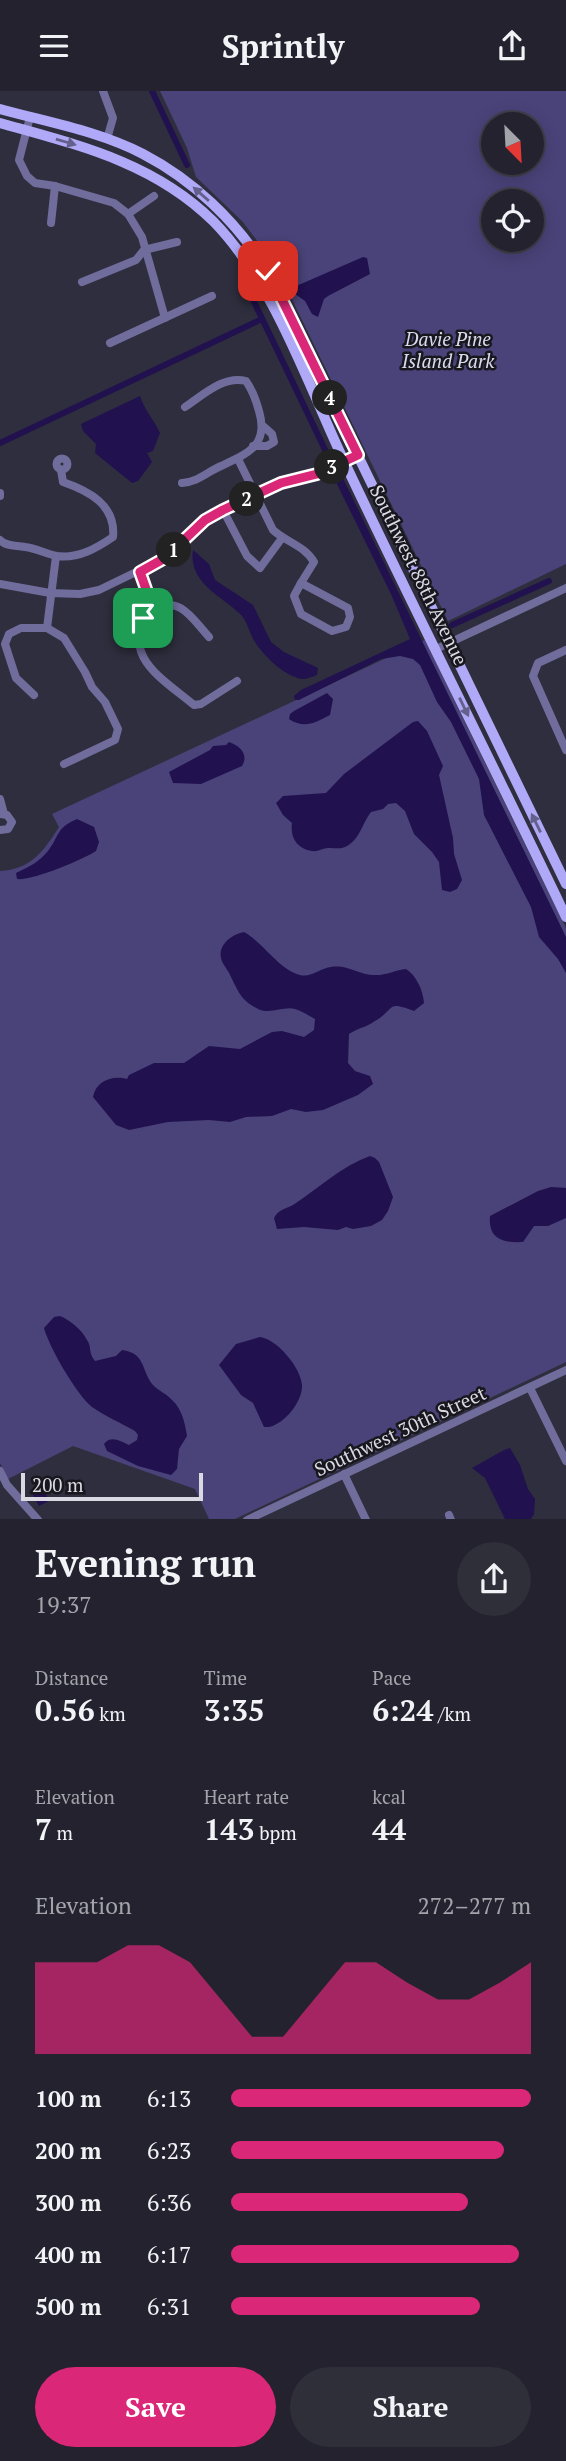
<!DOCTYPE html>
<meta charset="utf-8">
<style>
:root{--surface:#23222e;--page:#2f2f3a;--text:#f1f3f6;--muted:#a3a4aa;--line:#403f4a;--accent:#db2777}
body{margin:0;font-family:"PT Serif",serif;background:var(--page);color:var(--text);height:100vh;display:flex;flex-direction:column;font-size:26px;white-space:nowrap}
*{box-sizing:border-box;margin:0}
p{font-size:23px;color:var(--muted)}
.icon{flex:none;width:38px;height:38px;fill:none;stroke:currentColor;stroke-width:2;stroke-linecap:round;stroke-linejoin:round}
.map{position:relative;height:1428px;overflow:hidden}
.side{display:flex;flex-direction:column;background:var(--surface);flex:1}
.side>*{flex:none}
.needle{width:46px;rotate:156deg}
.buttons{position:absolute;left:481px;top:21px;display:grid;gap:14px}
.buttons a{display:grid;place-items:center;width:63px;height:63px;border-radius:50%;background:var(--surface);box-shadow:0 4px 18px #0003,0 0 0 2px var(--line);font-size:35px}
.scale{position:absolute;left:21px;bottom:18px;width:182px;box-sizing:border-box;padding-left:7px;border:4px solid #dad9e3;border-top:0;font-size:19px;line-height:24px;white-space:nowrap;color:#dad9e3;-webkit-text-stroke:5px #18171e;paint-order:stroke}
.pin{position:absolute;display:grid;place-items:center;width:60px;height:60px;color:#fff;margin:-30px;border-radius:14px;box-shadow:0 4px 10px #0006}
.km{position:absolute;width:35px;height:35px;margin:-18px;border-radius:50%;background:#222;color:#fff;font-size:19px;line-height:35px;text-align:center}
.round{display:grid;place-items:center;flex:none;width:74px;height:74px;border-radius:37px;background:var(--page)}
.overview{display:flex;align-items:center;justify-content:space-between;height:119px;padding:0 35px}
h1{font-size:38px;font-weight:700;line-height:52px}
.metrics{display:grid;grid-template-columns:repeat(3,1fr);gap:10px;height:119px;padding:7px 35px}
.metrics div{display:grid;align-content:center}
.metrics b{font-size:30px;font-weight:700}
.metrics small{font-size:19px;font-weight:400}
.metrics p{font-size:19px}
.chart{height:196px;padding:14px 35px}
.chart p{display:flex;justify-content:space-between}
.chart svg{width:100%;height:126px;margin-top:7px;fill:var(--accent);opacity:.7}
.action{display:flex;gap:14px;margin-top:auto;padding:14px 35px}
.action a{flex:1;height:80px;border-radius:42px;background:var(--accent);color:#fff;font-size:28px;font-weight:700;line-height:80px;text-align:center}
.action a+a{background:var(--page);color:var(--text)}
ul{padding:0 35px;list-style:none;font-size:23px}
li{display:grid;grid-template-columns:112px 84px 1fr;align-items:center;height:52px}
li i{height:18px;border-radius:9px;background:var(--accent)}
header{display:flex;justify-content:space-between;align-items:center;height:91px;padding:0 35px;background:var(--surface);font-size:32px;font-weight:700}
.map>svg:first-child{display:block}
.green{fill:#4a4379;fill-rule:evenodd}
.water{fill:#21114f}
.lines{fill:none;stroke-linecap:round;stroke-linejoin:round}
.canal{stroke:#21114f;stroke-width:6}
.minor{stroke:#706c9c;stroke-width:8}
.major{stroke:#b0a9f8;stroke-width:10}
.oneway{fill:#64608b}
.route-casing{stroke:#fff;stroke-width:14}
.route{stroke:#db2777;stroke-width:9}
.labels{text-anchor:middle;stroke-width:5;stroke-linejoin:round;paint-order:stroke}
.park-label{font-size:19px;font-style:italic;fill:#dbdaee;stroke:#18171e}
.street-label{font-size:19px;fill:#dad9e3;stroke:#18171e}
</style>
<header><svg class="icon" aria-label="menu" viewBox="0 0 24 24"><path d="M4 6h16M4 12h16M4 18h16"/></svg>Sprintly<svg class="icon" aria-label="share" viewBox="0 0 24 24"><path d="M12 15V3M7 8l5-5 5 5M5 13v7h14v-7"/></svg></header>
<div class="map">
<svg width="566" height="1429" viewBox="0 0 566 1429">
<rect width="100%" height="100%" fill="#2f2e3e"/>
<g class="green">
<path d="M160 0H566V473L448 530 285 194 265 160 242 130 196 86 187 57ZM494 33H532V72H494ZM494 110H532V149H494Z"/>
<path d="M425 549 566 837V1271L235 1428H209L195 1398 73 1355 8 1388 0 1372V780C30 779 44 760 59 736L52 723Z"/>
</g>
<g class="water">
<polygon points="363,166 367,167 370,183 328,205 324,208 318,226 312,223 305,210 295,203 294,196"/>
<path d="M140 305C144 318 154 329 160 342L153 360 147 362 152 371 138 390 132 392 95 362 96 353 83 340 81 333Z"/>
<polygon points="339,379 566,846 566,882 558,868 539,846 531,816 484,724 479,688 451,631 437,611 420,574 413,568 400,565 381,568 299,609 295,609 294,605 301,599 410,548 391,503 334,387 333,382"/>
<path d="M193 459 209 473 215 489 253 514 271 551 284 561 318 577 317 584C312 586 307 588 302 588 284 585 264 565 255 551 249 542 247 528 239 522 220 504 188 491 193 459Z"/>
<path d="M327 602 333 608 330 624C315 632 304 638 289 628L290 623 294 620Z"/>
<path d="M418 630 427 640 443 675 439 684 453 747 454 763 462 789 457 798 450 801 442 799 439 771 432 761 414 743 405 720 396 712 388 713 383 718 371 721C363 731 360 746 350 753 342 759 337 757 328 757 323 757 318 761 312 760 297 758 290 747 292 732L283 724 276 712 283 705 326 702 344 683 413 631Z"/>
<path d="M229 651C240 655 249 663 242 675L201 693 173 692 169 681 210 659 213 655 226 654Z"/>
<path d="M77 728 94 736 99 751 96 760C82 769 32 790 17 788L16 782C29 776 39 771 48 760 60 744 56 737 77 728Z"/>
<path d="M244 841C264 852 278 878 300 884 311 887 321 877 331 876 347 873 359 884 374 884 384 885 396 879 406 878 416 884 423 899 424 912L414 920C385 909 396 918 375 930 367 936 358 937 349 943L348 972 355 980 370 985 373 993 358 1004 323 1019 306 1021 291 1018 272 1025 246 1026 230 1031 209 1029 168 1031 129 1039 116 1034 93 1006C96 990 112 984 127 988L129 984 154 972H184L209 955 240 958 272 941 282 940 304 946 314 939 315 928C309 925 302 920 295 918 283 915 271 924 258 918 241 909 239 902 231 886 229 880 222 873 221 867 218 853 233 843 244 841Z"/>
<path d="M370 1065 375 1067 379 1071 393 1106 388 1120 382 1129 371 1135 353 1138 346 1136 338 1139 304 1136 277 1138 274 1127C279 1117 288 1118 296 1112 320 1096 342 1075 370 1065Z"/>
<path d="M551 1096 566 1097V1127L548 1135H534L523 1151C503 1152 488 1148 490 1125L538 1100Z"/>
<path d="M60 1225C70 1229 82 1239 87 1249 92 1256 88 1262 95 1270L116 1265 122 1259C147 1262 141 1282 154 1295 159 1300 167 1303 172 1309 182 1318 185 1332 187 1345L179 1358 177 1378 171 1384 138 1375 107 1360 104 1353C111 1344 120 1350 129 1354L137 1349 138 1344 135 1340C121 1332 105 1325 92 1316 77 1304 49 1256 44 1237L54 1226Z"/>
<path d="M260 1246C277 1248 301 1277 302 1294 303 1311 281 1338 264 1336L253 1312 241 1304 219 1274 236 1253Z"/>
<polygon points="510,1357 520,1374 528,1398 535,1408 534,1423 531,1428 505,1428 485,1387 472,1377 504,1359"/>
<polygon points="42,1395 49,1410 39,1415 31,1400"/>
</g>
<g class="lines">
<g class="canal">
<polyline points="152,0 187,74"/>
<polyline points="245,192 331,371"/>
<polyline points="0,352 262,228"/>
<polyline points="452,534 549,490"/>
</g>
<g class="minor">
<polyline points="103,0 113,27 107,48"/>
<polyline points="30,26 19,69 27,85 35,92 55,95 114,112 128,123 142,146 165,227"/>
<polyline points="128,123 154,105"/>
<polyline points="51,132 55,95"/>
<polyline points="82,191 136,169 144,159 177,151"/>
<polyline points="110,252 212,205"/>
<polyline points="253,355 267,355 274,351 272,343 263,335"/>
<circle cx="62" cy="373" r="5.5"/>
<path d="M238 368 273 439C286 451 305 455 314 471L301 492"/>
<path d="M182 392C198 391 207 381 221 375 249 362 269 354 259 320 256 309 253 300 246 290 224 284 203 304 185 316"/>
<polyline points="0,402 0,405"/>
<polyline points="223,419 247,465 260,477 282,447"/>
<path d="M0 449C7 456 16 454 25 456 36 457 46 463 57 465 78 468 97 457 113 446 116 414 89 400 63 391L61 379"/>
<polyline points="140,481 151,515"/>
<polygon points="301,492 348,517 350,526 346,536 332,540 301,523 294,505"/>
<polyline points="0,493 50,502 80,503 99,499 165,467 205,429 223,419 281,392 317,383 357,364"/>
<path d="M151 515C118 564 159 585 194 614L201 613 237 590"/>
<path d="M151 515C183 508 189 524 209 546"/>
<polyline points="47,537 56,465"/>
<polyline points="436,558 566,497"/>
<polyline points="566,559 538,572 533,585 566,659"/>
<polyline points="34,604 16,587 5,553 9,543 21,537 47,537 64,547 85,581 92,596 105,611 118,638 115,649 64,673"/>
<polyline points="0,708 4,723"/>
<polyline points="0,723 7,724 12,731 8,738 0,739"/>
<polyline points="530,1297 566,1370"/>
<polyline points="0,1380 7,1394 38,1429"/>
<polyline points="344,1383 366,1429"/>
<polyline points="449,1424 451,1429"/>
<polyline points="247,1429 566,1279"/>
</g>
<g class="major">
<path d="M0 18C47 31 99 40 143 63 193 89 236 130 266 178 277 195 284 213 293 231L566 793"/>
<path d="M0 32C78 54 153 71 213 130 274 192 307 292 344 370 416 523 493 673 566 826"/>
</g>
</g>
<defs><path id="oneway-solid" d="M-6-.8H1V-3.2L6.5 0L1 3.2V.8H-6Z" transform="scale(1.75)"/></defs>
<g class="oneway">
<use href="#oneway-solid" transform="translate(66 51) rotate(16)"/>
<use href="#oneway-solid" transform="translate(201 103) rotate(-139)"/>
<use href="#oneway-solid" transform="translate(464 616) rotate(64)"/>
<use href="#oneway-solid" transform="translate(536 732) rotate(-116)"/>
</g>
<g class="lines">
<defs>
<polyline id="route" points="143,527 152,515 140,481 165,467 205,429 223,419 281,392 317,383 358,364 268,180"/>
</defs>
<use href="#route" class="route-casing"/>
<use href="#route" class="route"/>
</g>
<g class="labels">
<g class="park-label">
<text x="448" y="255">Davie Pine<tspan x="448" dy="22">Island Park</tspan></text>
</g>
<g class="street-label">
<text transform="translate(419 484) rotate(64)" y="7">Southwest 88th Avenue</text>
<text transform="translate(400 1340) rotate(-25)" y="7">Southwest 30th Street</text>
</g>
</g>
</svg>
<div class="buttons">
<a><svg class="needle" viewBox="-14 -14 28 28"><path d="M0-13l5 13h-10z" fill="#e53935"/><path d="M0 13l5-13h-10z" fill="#a3a4aa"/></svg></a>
<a><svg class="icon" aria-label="locate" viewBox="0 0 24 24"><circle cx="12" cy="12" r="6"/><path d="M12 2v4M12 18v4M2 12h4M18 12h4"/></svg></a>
</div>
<div class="scale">200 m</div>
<div class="pin" style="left:143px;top:527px;background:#1e9e55"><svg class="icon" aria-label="arrive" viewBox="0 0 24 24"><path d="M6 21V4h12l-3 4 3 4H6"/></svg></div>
<div class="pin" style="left:268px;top:180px;background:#d93025"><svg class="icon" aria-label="check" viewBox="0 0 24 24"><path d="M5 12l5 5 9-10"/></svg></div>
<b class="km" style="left:174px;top:459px">1</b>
<b class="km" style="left:247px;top:408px">2</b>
<b class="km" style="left:332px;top:376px">3</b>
<b class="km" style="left:330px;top:307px">4</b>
</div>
<section class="side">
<div class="overview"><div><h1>Evening run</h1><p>19:37</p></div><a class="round"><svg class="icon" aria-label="share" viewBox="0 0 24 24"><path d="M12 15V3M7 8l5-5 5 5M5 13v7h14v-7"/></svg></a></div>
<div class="metrics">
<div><p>Distance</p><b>0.56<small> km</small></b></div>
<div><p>Time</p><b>3:35</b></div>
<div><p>Pace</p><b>6:24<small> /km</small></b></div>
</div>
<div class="metrics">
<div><p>Elevation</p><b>7<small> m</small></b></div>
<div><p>Heart rate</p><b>143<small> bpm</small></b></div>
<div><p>kcal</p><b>44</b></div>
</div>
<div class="chart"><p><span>Elevation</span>272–277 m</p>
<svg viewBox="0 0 160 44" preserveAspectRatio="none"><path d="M0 44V12L10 12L20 12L30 6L40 6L50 12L60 25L70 38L80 38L90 25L100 12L110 12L120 19L130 25L140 25L150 19L160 12V44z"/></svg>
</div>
<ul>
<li><b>100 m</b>6:13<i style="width:100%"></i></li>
<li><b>200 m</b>6:23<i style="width:91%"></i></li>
<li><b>300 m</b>6:36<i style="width:79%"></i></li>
<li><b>400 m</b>6:17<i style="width:96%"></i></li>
<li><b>500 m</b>6:31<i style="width:83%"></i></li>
</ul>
<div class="action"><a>Save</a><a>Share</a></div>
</section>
